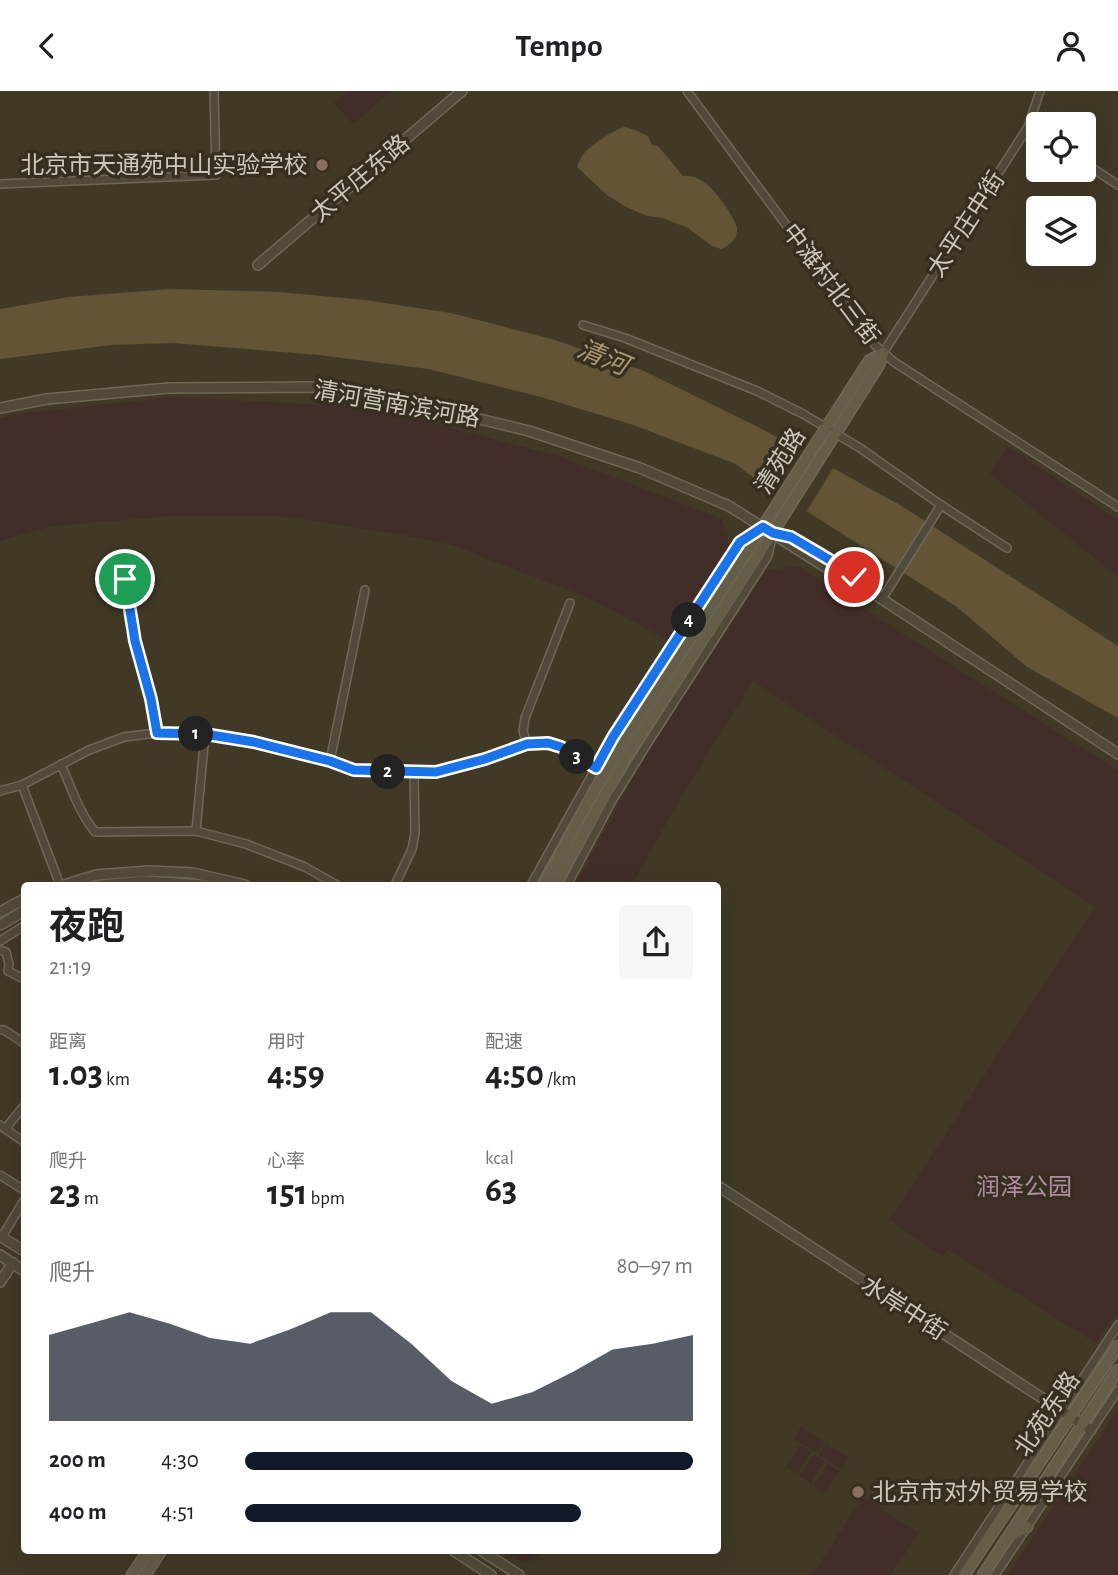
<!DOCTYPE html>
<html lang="zh">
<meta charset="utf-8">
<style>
:root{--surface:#fff;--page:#f6f6f6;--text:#202124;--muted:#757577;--accent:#111827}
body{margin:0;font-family:"Alegreya Sans","Noto Sans SC",sans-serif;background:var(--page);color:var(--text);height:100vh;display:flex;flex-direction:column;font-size:26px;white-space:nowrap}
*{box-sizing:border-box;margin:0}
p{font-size:23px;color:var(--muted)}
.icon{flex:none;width:38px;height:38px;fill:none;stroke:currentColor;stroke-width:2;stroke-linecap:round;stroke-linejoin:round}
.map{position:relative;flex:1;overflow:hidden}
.drawer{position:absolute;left:21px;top:791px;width:700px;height:672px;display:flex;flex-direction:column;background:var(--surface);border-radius:7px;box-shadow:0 7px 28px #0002}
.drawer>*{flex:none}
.fabs{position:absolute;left:1026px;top:21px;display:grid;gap:14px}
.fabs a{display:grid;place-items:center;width:70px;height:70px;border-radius:7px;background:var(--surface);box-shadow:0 7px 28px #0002;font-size:35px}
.pin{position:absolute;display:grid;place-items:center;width:60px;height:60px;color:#fff;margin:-30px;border:4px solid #fff;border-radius:50%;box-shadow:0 2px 7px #0007}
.km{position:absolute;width:35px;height:35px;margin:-18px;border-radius:50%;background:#222;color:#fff;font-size:19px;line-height:35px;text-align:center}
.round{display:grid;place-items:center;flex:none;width:74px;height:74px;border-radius:7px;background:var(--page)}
.headline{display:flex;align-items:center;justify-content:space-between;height:119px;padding:0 28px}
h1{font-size:38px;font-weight:700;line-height:52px}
.metrics{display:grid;grid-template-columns:repeat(3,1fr);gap:10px;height:119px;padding:7px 28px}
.metrics div{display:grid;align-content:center}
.metrics b{font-size:35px;font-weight:700}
.metrics small{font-size:19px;font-weight:400}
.metrics p{font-size:19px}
.chart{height:196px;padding:14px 28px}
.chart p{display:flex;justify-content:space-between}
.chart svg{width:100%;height:126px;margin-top:7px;fill:var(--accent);opacity:.7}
ul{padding:0 28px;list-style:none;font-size:23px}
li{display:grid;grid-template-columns:112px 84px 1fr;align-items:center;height:52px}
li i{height:18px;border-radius:9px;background:var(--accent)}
header{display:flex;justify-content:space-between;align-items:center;height:91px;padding:0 28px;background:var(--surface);font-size:32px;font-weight:700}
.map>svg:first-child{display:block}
.green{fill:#422e28}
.water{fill:#625435}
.pier{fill:#413926}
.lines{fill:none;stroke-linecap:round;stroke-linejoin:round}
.minor-casing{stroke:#6e6858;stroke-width:10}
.tertiary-casing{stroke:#6e6858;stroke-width:12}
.secondary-casing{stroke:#6e6858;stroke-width:13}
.minor{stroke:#514a3a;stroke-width:7}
.tertiary{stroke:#514a3a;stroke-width:9}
.secondary{stroke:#645d48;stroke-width:10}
.secondary-bridge-casing{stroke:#6e6858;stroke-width:13;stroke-linecap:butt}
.secondary-bridge{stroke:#645d48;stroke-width:10}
.route-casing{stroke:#fff;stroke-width:14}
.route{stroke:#1a73e8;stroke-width:9}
.education-dot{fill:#8d6e63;stroke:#362f1f;stroke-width:2.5}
.labels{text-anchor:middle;stroke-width:7;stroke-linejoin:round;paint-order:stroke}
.poi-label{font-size:24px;fill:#cbc6b7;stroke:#362f1f;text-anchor:end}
.street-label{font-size:24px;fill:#cbc6b7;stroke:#362f1f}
.park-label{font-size:24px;fill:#b08ca3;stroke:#362f1f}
.water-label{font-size:26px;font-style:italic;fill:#aa9871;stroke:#362f1f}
</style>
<header><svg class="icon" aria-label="back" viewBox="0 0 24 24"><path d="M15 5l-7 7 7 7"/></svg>Tempo<svg class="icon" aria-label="person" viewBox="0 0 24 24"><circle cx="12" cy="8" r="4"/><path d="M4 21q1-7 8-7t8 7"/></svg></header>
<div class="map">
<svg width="1118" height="1484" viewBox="0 0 1118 1484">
<rect width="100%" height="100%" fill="#413926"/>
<g class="green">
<polygon points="348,0 392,0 353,33 334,12"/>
<polygon points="175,306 375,317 558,365 722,428 730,456 669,550 591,508 452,454 398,443 280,425 170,425 52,435 0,450 0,328 18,323"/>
<polygon points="1007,355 1118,429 1118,486 990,383"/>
<polygon points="797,475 1118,680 1118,1221 1096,1252 948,1159 943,1166 889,1129 1095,816 753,590 681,706 632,794 575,794 646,664 766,480"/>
<polygon points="1118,1319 1118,1484 1008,1484"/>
<polygon points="801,1336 824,1351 817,1362 794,1348"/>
<polygon points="826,1352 849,1367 841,1378 819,1364"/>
<polygon points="800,1354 811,1361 797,1383 786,1376"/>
<polygon points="814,1363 825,1370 811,1392 799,1385"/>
<polygon points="828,1373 840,1380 825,1402 814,1394"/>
<polygon points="863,1406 919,1442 891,1484 812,1484"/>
<polygon points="506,1460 505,1460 544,1460 539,1465 524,1472"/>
</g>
<g class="water">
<path d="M625 36 635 39 648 45 652 54 658 55 683 85C690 84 698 87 704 91 713 96 735 126 737 137 738 148 730 154 721 158L712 155 688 137 663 127 647 125 626 116 607 104 577 76C577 75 581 66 582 65 588 56 614 38 625 36Z"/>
<polygon points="171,198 279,201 365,209 451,222 555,249 644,280 760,337 900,414 1118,555 1118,627 1027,576 957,516 747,382 736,373 633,334 541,306 428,278 319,264 173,252 112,254 0,268 0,218 69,206"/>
</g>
<polygon class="pier" points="797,353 835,374 805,423 767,399"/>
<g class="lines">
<defs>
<g id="minor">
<polyline points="687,0 875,254 894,271 1118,416"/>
<polyline points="1028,36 1038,42"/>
<polyline points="1083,71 1118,94"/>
<polyline points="0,93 216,84 214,0"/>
<polyline points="583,234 625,247 757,300 803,323 860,357 941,414 1007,457"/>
<polyline points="883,262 1028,36 1040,0"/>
<polyline points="125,488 135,550 151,608 157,642"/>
<polyline points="882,508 941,414"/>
<polyline points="527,653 523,640 525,627 570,512"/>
<polyline points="330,670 365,499"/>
<path d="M61 673C71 697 79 721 95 741L196 740 246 753 305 776 337 794"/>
<polyline points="22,694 60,794"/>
<polyline points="0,700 22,694 89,659 124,646 157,642 205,643 254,651 330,670 354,679 436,681 485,668 527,653 548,652 561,656 596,677"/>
<polyline points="196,740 205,643"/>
<polyline points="395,794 412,758 415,742 414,682"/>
<polyline points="531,794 613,646 740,451 760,438"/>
<polyline points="567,794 613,708 647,653 768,465 772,446"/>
<polyline points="0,850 24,835"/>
<polyline points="0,859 6,861 9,873 8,880 24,888"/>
<polyline points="0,939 4,939 24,952"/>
<polyline points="0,1034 24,1051"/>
<polyline points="5,1038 24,1015"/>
<polyline points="0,1084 24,1099"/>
<polyline points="2,1146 24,1109"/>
<polyline points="954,1484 1118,1234"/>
<polyline points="995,1484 1118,1299"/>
</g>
<g id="tertiary">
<polyline points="258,174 462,0"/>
<polyline points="0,317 47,308 169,297 312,296 430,316 529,340 640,377 729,415 852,493 868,499"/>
<path d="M776 443C807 449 845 477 868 499L1118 663"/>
<polyline points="64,794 96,784 149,780 193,782 245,794"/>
<polyline points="100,794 145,790 203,794"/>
<polyline points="0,821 24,808"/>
<polyline points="0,834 24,820"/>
<polyline points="718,1095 1091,1339"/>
<polyline points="0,1145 24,1160"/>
<polyline points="0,1164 24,1180"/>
<polyline points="0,1191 13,1172"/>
<polyline points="454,1460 491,1484"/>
<polyline points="482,1460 519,1484"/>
</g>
<g id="secondary">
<polyline points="826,337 869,270 883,262"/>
<polyline points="544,794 589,709 617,661 771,423"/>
<polyline points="555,794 625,668 780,430 879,274 883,262"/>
<polyline points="1010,1445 1027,1436"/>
<polyline points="132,1484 148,1460"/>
<polyline points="145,1484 161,1460"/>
<polyline points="964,1484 1118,1255"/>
<polyline points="983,1484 1118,1279"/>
</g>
</defs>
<use href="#minor" class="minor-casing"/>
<use href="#tertiary" class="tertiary-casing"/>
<use href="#secondary" class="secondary-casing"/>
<use href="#minor" class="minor"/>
<use href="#tertiary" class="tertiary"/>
<use href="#secondary" class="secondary"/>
<defs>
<polyline id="secondary-bridge" points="771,423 826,337"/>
</defs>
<use href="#secondary-bridge" class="secondary-bridge-casing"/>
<use href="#secondary-bridge" class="secondary-bridge"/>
</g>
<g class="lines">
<defs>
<polyline id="route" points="125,488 135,550 151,608 157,642 205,643 254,651 330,670 354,679 436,681 485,668 527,653 548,652 561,656 596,677 613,646 740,451 763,436 773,442 791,446 835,472 854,486"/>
</defs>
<use href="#route" class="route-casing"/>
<use href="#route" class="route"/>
</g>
<g class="education-dot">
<circle cx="322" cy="74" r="7"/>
<circle cx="858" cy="1401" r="7"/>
</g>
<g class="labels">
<g class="poi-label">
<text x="308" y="82">北京市天通苑中山实验学校</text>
<text x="872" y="1409" text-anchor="start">北京市对外贸易学校</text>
</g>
<g class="street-label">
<text transform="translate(360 87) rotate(-40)" y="8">太平庄东路</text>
<text transform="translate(966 133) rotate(-57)" y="8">太平庄中街</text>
<text transform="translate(831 193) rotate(53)" y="8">中滩村北三街</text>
<text transform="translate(397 313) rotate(10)" y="8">清河营南滨河路</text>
<text transform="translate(780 370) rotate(-58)" y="8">清苑路</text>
<text transform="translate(904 1217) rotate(33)" y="8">水岸中街</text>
<text transform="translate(1047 1323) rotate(-56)" y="8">北苑东路</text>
</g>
<g class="park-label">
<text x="1024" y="1104">润泽公园</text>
</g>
<g class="water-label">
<text transform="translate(603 266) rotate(22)" y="9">清河</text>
</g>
</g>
</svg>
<div class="fabs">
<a><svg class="icon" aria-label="locate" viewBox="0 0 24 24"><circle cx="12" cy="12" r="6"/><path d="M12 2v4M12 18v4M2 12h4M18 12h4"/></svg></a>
<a><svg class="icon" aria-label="layers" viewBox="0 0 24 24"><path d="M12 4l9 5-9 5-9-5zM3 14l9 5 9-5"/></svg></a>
</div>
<div class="pin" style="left:125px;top:488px;background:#1e9e55"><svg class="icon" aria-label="arrive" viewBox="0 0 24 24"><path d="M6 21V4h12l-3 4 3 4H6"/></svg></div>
<div class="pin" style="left:854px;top:486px;background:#d93025"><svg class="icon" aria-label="check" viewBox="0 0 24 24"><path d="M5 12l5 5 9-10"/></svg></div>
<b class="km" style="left:196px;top:643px">1</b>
<b class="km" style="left:388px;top:681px">2</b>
<b class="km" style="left:577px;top:666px">3</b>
<b class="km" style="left:689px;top:529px">4</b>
<section class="drawer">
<div class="headline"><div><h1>夜跑</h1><p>21:19</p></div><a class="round"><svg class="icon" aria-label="share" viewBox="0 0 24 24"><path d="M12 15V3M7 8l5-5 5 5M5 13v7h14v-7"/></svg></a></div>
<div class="metrics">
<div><p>距离</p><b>1.03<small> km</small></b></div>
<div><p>用时</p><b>4:59</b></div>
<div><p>配速</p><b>4:50<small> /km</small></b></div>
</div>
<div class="metrics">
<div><p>爬升</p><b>23<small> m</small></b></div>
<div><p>心率</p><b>151<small> bpm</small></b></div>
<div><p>kcal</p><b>63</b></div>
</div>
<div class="chart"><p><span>爬升</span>80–97 m</p>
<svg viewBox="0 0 160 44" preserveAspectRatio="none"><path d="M0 44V14L10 10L20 6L30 10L40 15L50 17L60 12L70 6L80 6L90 17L100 30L110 38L120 34L130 27L140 19L150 17L160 14V44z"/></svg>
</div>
<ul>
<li><b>200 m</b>4:30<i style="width:100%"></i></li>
<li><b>400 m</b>4:51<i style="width:75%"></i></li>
</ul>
</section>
</div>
